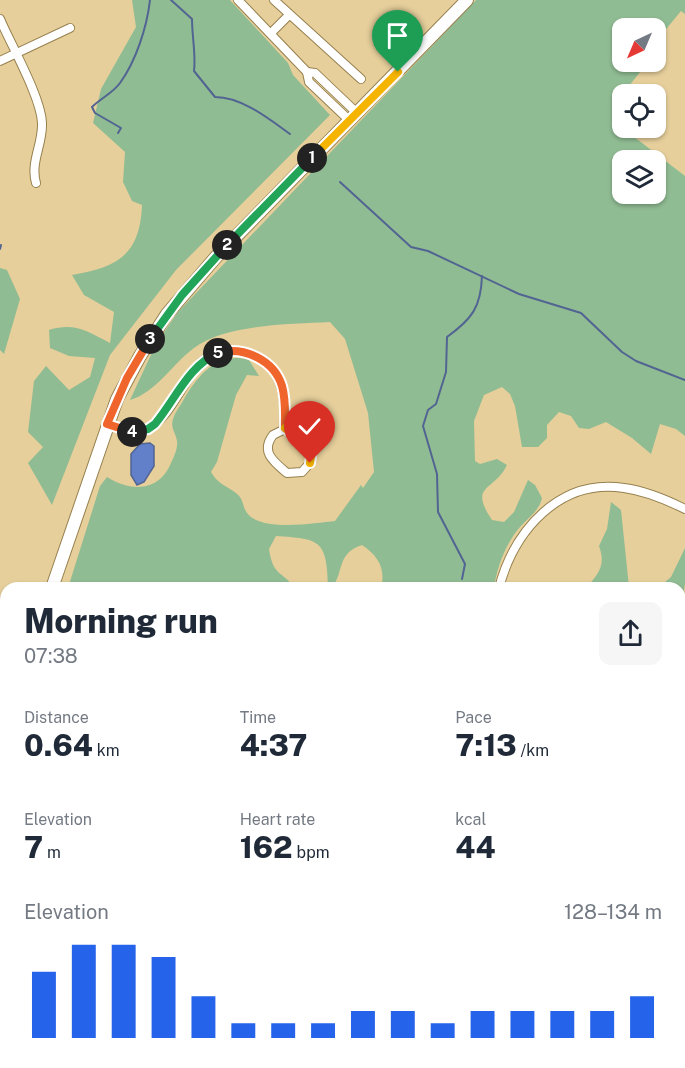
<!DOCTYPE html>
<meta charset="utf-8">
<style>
:root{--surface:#fff;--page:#f6f6f7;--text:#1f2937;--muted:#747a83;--accent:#2563eb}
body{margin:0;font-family:"Public Sans",sans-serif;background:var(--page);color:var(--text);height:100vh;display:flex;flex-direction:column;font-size:22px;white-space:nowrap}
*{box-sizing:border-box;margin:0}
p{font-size:20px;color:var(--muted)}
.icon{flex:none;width:33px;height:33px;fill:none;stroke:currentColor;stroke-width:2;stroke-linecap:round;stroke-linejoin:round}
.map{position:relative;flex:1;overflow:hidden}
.side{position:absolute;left:0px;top:582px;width:686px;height:486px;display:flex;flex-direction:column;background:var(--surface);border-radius:18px 18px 0 0;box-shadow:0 2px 4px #0004}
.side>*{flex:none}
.needle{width:39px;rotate:224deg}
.controls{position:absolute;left:612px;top:18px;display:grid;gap:12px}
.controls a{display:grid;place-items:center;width:54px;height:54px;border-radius:12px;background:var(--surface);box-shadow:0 2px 4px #0004;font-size:30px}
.pin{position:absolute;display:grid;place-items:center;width:51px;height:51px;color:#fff;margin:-62px -26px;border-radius:50% 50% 50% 0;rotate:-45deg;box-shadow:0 0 6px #0007}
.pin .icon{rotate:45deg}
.km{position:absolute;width:30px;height:30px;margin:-15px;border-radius:50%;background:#222;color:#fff;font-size:16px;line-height:30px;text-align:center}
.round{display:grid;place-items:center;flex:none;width:63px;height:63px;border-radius:12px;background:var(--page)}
.overview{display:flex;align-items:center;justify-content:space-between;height:102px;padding:0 24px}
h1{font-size:33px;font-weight:800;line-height:45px}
.figures{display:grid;grid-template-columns:repeat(3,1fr);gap:9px;height:102px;padding:6px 24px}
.figures div{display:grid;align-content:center}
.figures b{font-size:30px;font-weight:800}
.figures small{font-size:16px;font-weight:400}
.figures p{font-size:16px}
.chart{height:168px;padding:12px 24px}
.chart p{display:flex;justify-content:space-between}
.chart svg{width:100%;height:108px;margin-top:6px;stroke:var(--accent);stroke-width:6}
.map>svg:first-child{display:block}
.green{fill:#90bc93;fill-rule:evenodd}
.water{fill:#627fca;stroke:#526492;stroke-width:1.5}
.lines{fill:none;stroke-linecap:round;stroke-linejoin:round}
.stream{stroke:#526492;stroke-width:2}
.street-casing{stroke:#96804e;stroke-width:10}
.secondary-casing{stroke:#96804e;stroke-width:14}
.highway-casing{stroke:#96804e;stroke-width:16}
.street{stroke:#fff;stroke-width:8}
.secondary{stroke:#fff;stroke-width:12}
.highway{stroke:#fff;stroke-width:15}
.split-1-casing{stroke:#fff;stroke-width:12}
.split-2-casing{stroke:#fff;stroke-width:12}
.split-3-casing{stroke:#fff;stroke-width:12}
.split-4-casing{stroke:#fff;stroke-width:12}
.split-5-casing{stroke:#fff;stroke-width:12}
.split-6-casing{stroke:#fff;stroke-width:12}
.split-7-casing{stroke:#fff;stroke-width:12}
.split-1{stroke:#f5b400;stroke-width:8}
.split-2{stroke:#22a559;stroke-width:8}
.split-3{stroke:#22a559;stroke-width:8}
.split-4{stroke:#f0652b;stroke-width:8}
.split-5{stroke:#22a559;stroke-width:8}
.split-6{stroke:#f0652b;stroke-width:8}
.split-7{stroke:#f5b400;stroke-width:8}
</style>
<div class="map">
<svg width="685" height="1068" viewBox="0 0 685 1068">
<rect width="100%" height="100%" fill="#e6cf9b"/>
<g class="green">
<path d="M132 0H230L288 63 293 75 330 115 176 270 110 355 52 505 28 463 43 447 28 432 34 381 46 366 69 390 90 377 95 358 69 356 50 348 49 330C75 322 88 332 110 343L114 312 84 295 72 275C119 267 140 254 142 205L132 201 123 182 125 152 93 123 101 89 136 27Z"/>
<path d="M476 0H685V14L681 11 658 39 663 44 656 53V28H622V62H648L617 101 622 110 616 123 685 176V436L676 429 660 424 651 454 632 438 606 422 589 429 579 428 571 416 559 412 547 425V438L538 447H522L515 406 510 394 502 387 484 395 474 421 475 461 480 464 497 459 507 465C494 492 468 484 492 520L504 522 514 512 528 480 535 485 542 498C539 511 529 517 520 527 506 543 497 567 494 588H381C386 568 378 556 362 545 335 554 345 574 331 588L328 586C327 539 319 539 276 536L269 549C273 576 281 570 295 588H68L100 486 107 477C131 492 159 492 171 463 174 457 178 448 177 441 176 433 170 428 173 419 175 412 181 405 184 399 198 375 218 351 249 360L259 376 247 375 236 395 217 462 211 472C218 484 225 485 236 493 244 499 242 506 247 513 261 532 315 523 335 521L361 485 363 488 374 472 368 413 345 339 330 322C292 324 225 324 194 348 172 364 157 392 130 400L155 346 177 313ZM622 160H656V194H622Z"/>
<polygon points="0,268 7,270 20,299 4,354 0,350"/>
<path d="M611 502 621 510 629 587 645 588H586C599 573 606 565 599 546L607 529Z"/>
<polygon points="685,548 685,584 680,611 680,588 658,588 671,577"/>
<polygon points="1,792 6,801 6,972 0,969"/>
<polygon points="162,1062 246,1062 254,1068 168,1068"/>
</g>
<polygon class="water" points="150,443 154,446 154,466 144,482 137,485 131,475 131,454 140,444"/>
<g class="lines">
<g class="stream">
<path d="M171 0 192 19C192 37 196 54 194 71L215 97C242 97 269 119 290 134"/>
<path d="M118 133 121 128 95 113 92 107C100 99 114 92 120 83 136 61 147 27 150 0"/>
<polyline points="340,182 411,247 428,251 519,294 581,313 622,352 636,361 685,380"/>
<polyline points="0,249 1,245"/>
<path d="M462 579 465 564 438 512 437 474 423 426 428 410 436 404 446 372 447 337C472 319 481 307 482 276"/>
</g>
<defs>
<g id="street">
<polyline points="238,0 307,72 309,82 349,120"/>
<polyline points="274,0 361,79"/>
<path d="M0 19C11 45 41 97 42 123 43 144 30 162 36 183"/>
<polyline points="272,32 289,15"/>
<polyline points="0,61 70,28"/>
<polyline points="307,72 315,73 357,113"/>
<path d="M107 424C120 430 134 435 147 429 186 411 190 325 256 357 285 371 285 400 285 429L273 435C260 452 274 462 287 473L302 472 310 463 312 450 285 429"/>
<path d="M499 588C514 531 559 478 624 488 646 491 665 499 685 509"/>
<polyline points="526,1062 557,1068"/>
</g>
<g id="secondary">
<polyline points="52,588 117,399 140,356 167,314 216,257 467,0"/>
<polyline points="0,727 6,713"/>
<polyline points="0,739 6,742"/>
<polyline points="680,905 685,906"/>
</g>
<g id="highway">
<polyline points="0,986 6,990"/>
<polyline points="0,1027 6,1031"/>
<polyline points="0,1041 6,1045"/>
<polyline points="30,1062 37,1068"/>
<polyline points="61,1062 70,1068"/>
<polyline points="128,1062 136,1068"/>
</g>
</defs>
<use href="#street" class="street-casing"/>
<use href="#secondary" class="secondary-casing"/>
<use href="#highway" class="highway-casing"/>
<use href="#street" class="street"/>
<use href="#secondary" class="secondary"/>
<use href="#highway" class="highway"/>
</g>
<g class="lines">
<defs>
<polyline id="split-1" points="312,158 398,72"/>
<polyline id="split-2" points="227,245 312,158"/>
<polyline id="split-3" points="150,339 182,295 227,245"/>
<polyline id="split-4" points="132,432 107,424 127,378 150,339"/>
<path id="split-5" d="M132 432 148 429 155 424C175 400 189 365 218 353"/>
<path id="split-6" d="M218 353C244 346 274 360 282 386 286 400 285 414 285 428"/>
<polyline id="split-7" points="285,428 312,450 310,463"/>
</defs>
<use href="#split-1" class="split-1-casing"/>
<use href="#split-2" class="split-2-casing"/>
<use href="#split-3" class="split-3-casing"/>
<use href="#split-4" class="split-4-casing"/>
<use href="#split-5" class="split-5-casing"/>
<use href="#split-6" class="split-6-casing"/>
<use href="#split-7" class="split-7-casing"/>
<use href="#split-1" class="split-1"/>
<use href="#split-2" class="split-2"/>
<use href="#split-3" class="split-3"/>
<use href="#split-4" class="split-4"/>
<use href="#split-5" class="split-5"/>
<use href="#split-6" class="split-6"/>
<use href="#split-7" class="split-7"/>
</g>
</svg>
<div class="controls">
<a><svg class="needle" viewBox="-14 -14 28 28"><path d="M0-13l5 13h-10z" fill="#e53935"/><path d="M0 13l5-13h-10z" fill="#747a83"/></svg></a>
<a><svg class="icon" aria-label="locate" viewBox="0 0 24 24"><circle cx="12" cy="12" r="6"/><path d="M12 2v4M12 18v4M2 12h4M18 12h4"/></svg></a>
<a><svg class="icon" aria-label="layers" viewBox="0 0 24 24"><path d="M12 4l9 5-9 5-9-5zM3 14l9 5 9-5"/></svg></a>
</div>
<div class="pin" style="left:398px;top:72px;background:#1e9e55"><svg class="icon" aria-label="arrive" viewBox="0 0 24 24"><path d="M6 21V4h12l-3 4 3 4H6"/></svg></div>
<div class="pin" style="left:310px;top:463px;background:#d93025"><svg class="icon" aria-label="check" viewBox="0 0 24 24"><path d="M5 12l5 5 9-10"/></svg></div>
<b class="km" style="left:312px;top:158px">1</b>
<b class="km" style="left:227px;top:245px">2</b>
<b class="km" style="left:150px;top:339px">3</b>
<b class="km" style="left:132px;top:432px">4</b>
<b class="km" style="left:218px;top:353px">5</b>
<section class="side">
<div class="overview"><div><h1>Morning run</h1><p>07:38</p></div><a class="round"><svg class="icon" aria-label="share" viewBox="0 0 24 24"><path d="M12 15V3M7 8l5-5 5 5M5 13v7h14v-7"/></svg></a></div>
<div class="figures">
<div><p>Distance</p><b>0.64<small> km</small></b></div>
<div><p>Time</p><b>4:37</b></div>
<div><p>Pace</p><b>7:13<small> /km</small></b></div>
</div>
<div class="figures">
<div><p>Elevation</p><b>7<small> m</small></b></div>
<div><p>Heart rate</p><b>162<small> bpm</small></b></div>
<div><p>kcal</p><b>44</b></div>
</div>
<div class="chart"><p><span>Elevation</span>128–134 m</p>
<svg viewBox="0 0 160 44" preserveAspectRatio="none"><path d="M5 44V17M15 44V6M25 44V6M35 44V11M45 44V27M55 44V38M65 44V38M75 44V38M85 44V33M95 44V33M105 44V38M115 44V33M125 44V33M135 44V33M145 44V33M155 44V27"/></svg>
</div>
</section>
</div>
